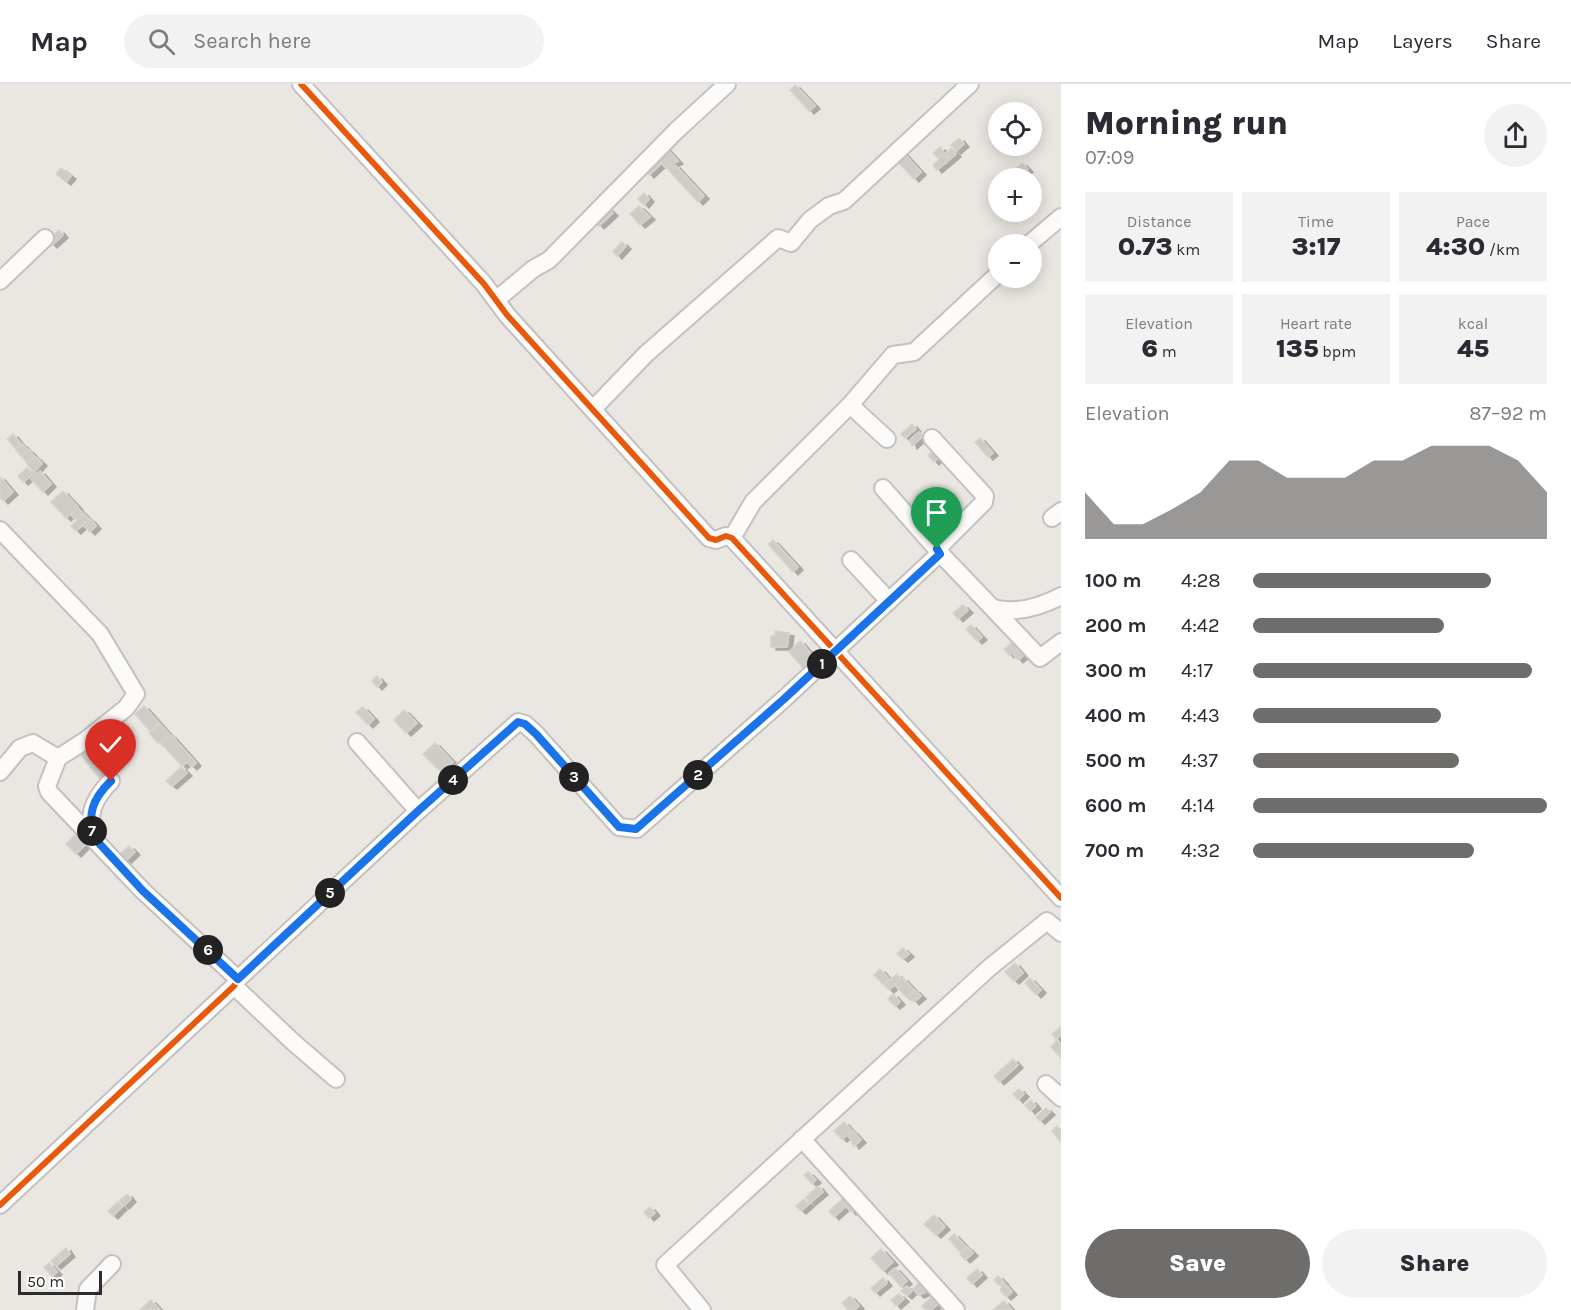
<!DOCTYPE html>
<meta charset="utf-8">
<style>
:root{--surface:#fff;--page:#f2f2f3;--text:#2b2b33;--muted:#7c7c81;--line:#e1e1e2;--accent:#6e6d6b}
body{margin:0;font-family:Karla,sans-serif;background:var(--page);color:var(--text);height:100vh;display:flex;flex-direction:column;font-size:22px;white-space:nowrap}
*{box-sizing:border-box;margin:0}
p{font-size:20px;color:var(--muted)}
.icon{flex:none;width:33px;height:33px;fill:none;stroke:currentColor;stroke-width:2;stroke-linecap:round;stroke-linejoin:round}
.map{position:relative;flex:1;overflow:hidden}
.side{display:flex;flex-direction:column;background:var(--surface);width:510px}
.side>*{flex:none}
.fabs{position:absolute;left:988px;top:18px;display:grid;gap:12px}
.fabs a{display:grid;place-items:center;width:54px;height:54px;border-radius:50%;background:var(--surface);box-shadow:0 3px 15px #0003;font-size:30px}
.scale{position:absolute;left:18px;bottom:15px;width:84px;box-sizing:border-box;padding-left:6px;border:3px solid #2c2c2c;border-top:0;font-size:16px;line-height:21px;white-space:nowrap;color:#2c2c2c;-webkit-text-stroke:4px #fff;paint-order:stroke}
.pin{position:absolute;display:grid;place-items:center;width:51px;height:51px;color:#fff;margin:-62px -26px;border-radius:50% 50% 50% 0;rotate:-45deg;box-shadow:0 0 6px #0007}
.pin .icon{rotate:45deg}
.km{position:absolute;width:30px;height:30px;margin:-15px;border-radius:50%;background:#222;color:#fff;font-size:16px;line-height:30px;text-align:center}
.round{display:grid;place-items:center;flex:none;width:63px;height:63px;border-radius:32px;background:var(--page)}
.head{display:flex;align-items:center;justify-content:space-between;height:102px;padding:0 24px}
h1{font-size:33px;font-weight:800;line-height:45px}
.figures{display:grid;grid-template-columns:repeat(3,1fr);gap:9px;height:102px;padding:6px 24px}
.figures div{display:grid;align-content:center;border-radius:0px;background:var(--page);text-align:center}
.figures b{font-size:26px;font-weight:800}
.figures small{font-size:16px;font-weight:400}
.figures p{font-size:16px}
.chart{height:168px;padding:12px 24px}
.chart p{display:flex;justify-content:space-between}
.chart svg{width:100%;height:108px;margin-top:6px;fill:var(--accent);opacity:.7}
.primary-button{display:flex;gap:12px;margin-top:auto;padding:12px 24px}
.primary-button a{flex:1;height:69px;border-radius:36px;background:var(--accent);color:#fff;font-size:24px;font-weight:800;line-height:69px;text-align:center}
.primary-button a+a{background:var(--page);color:var(--text)}
ul{padding:0 24px;list-style:none;font-size:20px}
li{display:grid;grid-template-columns:96px 72px 1fr;align-items:center;height:45px}
li i{height:15px;border-radius:8px;background:var(--accent)}
header{display:flex;align-items:center;gap:36px;box-sizing:border-box;height:84px;padding:0 30px;background:var(--surface);border-bottom:2px solid var(--line)}
header strong{font-size:28px}
nav{display:flex;gap:33px;margin-inline-start:auto;font-size:21px}
.search{width:420px;height:54px;background:var(--page);display:flex;align-items:center;gap:15px;box-sizing:border-box;padding:0 21px;border-radius:33px;color:var(--muted);font-size:22px}
main{display:flex;flex:1;min-height:0}
.map>svg:first-child{display:block}
.building{fill:#cfccc8;stroke:#d5d2cd;stroke-width:1.5;filter:url(#shadow)}
.lines{fill:none;stroke-linecap:round;stroke-linejoin:round}
.minor-casing{stroke:#c3c2c2;stroke-width:20}
.minor{stroke:#fcfbfa;stroke-width:16}
.cycleway-casing{stroke:#fff;stroke-width:10}
.cycleway{stroke:#e8590c;stroke-width:6}
.route-casing{stroke:#fff;stroke-width:12}
.route{stroke:#1a73e8;stroke-width:8}
</style>
<header>
<strong>Map</strong>
<div class="search"><svg class="icon" aria-label="search" viewBox="0 0 24 24"><circle cx="10" cy="10" r="6"/><path d="M15 15l6 6"/></svg>Search here</div>
<nav><a>Map</a><a>Layers</a><a>Share</a></nav>
</header>
<main>
<div class="map">
<svg width="1061" height="1226" viewBox="0 0 1061 1226">
<defs>
<filter id="shadow"><feDropShadow dx="5" dy="3" stdDeviation="0" flood-color="#0004"/></filter>
</defs>
<rect width="100%" height="100%" fill="#eae6e1"/>
<g class="building">
<polygon points="795,1 815,22 809,27 790,6"/>
<polygon points="959,54 964,60 956,67 951,61"/>
<polygon points="940,63 944,69 938,74 933,69"/>
<polygon points="666,64 678,77 665,83 656,73"/>
<polygon points="951,64 956,70 950,75 945,70"/>
<polygon points="903,68 921,88 914,95 898,78"/>
<polygon points="944,71 949,76 937,86 933,81"/>
<polygon points="656,74 661,80 649,91 644,85"/>
<polygon points="1022,79 1028,85 1022,91 1016,85"/>
<polygon points="670,80 672,83 675,81 704,112 698,118 666,83"/>
<polygon points="61,84 71,92 66,98 56,90"/>
<polygon points="644,109 649,115 644,121 638,115"/>
<polygon points="639,122 650,133 640,141 630,130"/>
<polygon points="608,124 613,129 599,142 594,136"/>
<polygon points="59,146 63,151 52,161 48,156"/>
<polygon points="622,158 626,162 617,172 613,167"/>
<polygon points="912,340 916,345 905,354 901,350"/>
<polygon points="919,348 923,352 912,362 910,356"/>
<polygon points="13,350 21,360 16,365 7,355"/>
<polygon points="980,354 993,369 988,373 975,358"/>
<polygon points="22,360 28,366 21,372 16,366"/>
<polygon points="934,365 940,372 934,378 928,371"/>
<polygon points="29,366 34,372 27,379 22,372"/>
<polygon points="36,373 42,379 34,388 27,380"/>
<polygon points="27,384 33,390 23,398 18,392"/>
<polygon points="40,387 51,400 43,408 31,395"/>
<polygon points="0,393 13,408 3,417 0,413"/>
<polygon points="63,407 78,423 66,434 51,418"/>
<polygon points="78,424 83,429 75,435 71,431"/>
<polygon points="84,430 89,435 76,447 71,442"/>
<polygon points="90,435 96,442 90,448 83,441"/>
<polygon points="773,456 798,483 793,488 768,460"/>
<polygon points="963,521 968,526 958,535 953,529"/>
<polygon points="971,541 982,553 977,557 966,545"/>
<polygon points="775,547 789,549 787,563 771,563 771,552 775,552"/>
<polygon points="800,557 815,574 804,585 789,568"/>
<polygon points="1013,558 1018,563 1009,571 1004,565"/>
<polygon points="1019,564 1025,570 1018,576 1013,570"/>
<polygon points="377,592 382,598 377,603 372,597"/>
<polygon points="144,622 159,639 150,647 135,630"/>
<polygon points="363,623 374,635 368,641 356,628"/>
<polygon points="404,626 417,639 406,649 394,636"/>
<polygon points="160,640 169,650 158,659 149,649"/>
<polygon points="171,651 196,679 192,683 187,678 182,682 161,659"/>
<polygon points="435,659 453,678 442,689 423,670"/>
<polygon points="84,667 93,677 89,681 80,670"/>
<polygon points="94,679 106,693 102,697 90,683"/>
<polygon points="181,683 187,689 172,702 166,697"/>
<polygon points="80,746 90,756 76,770 66,760"/>
<polygon points="129,762 135,768 121,781 115,775"/>
<polygon points="903,864 909,870 903,875 897,870"/>
<polygon points="1015,879 1023,889 1014,897 1005,888"/>
<polygon points="880,885 889,895 883,900 874,891"/>
<polygon points="897,890 901,895 889,906 884,901"/>
<polygon points="903,894 914,906 906,913 895,901"/>
<polygon points="1030,894 1041,906 1036,911 1025,899"/>
<polygon points="915,906 921,912 914,918 909,912"/>
<polygon points="893,910 900,918 895,922 888,915"/>
<polygon points="1061,943 1061,951 1056,955 1052,950"/>
<polygon points="1057,956 1061,960 1061,974 1051,963"/>
<polygon points="1013,975 1018,981 999,998 994,992"/>
<polygon points="1019,1005 1024,1010 1018,1016 1013,1010"/>
<polygon points="1031,1016 1036,1022 1030,1027 1025,1021"/>
<polygon points="1046,1024 1050,1028 1040,1037 1036,1033"/>
<polygon points="844,1038 852,1047 842,1055 834,1047"/>
<polygon points="1057,1042 1061,1046 1060,1057 1052,1047"/>
<polygon points="853,1047 861,1056 854,1062 848,1051"/>
<polygon points="808,1088 816,1096 812,1100 804,1091"/>
<polygon points="818,1102 823,1108 810,1119 806,1113"/>
<polygon points="127,1110 131,1115 124,1122 119,1117"/>
<polygon points="847,1111 857,1123 851,1128 846,1122 834,1133 829,1127"/>
<polygon points="804,1115 809,1120 801,1127 796,1122"/>
<polygon points="118,1118 122,1123 113,1132 108,1127"/>
<polygon points="650,1123 655,1129 649,1134 644,1128"/>
<polygon points="934,1131 945,1143 936,1151 924,1140"/>
<polygon points="954,1150 966,1163 960,1168 949,1155"/>
<polygon points="967,1163 973,1169 965,1176 960,1170"/>
<polygon points="66,1164 70,1170 63,1176 58,1171"/>
<polygon points="881,1165 893,1178 883,1187 871,1174"/>
<polygon points="58,1171 63,1176 56,1182 51,1177"/>
<polygon points="49,1179 57,1188 52,1192 44,1183"/>
<polygon points="895,1184 907,1197 901,1203 889,1189"/>
<polygon points="977,1185 982,1191 972,1200 967,1194"/>
<polygon points="998,1192 1004,1198 1000,1202 994,1196"/>
<polygon points="883,1194 887,1199 875,1209 871,1204"/>
<polygon points="920,1198 928,1207 919,1211 913,1205"/>
<polygon points="1005,1200 1012,1208 1006,1213 1000,1206"/>
<polygon points="907,1202 912,1207 907,1212 901,1207"/>
<polygon points="899,1210 904,1215 896,1222 891,1216"/>
<polygon points="934,1211 940,1218 931,1226 926,1226 922,1222"/>
<polygon points="850,1212 859,1222 854,1226 848,1226 842,1219"/>
<polygon points="151,1216 160,1226 140,1226"/>
<polygon points="1004,1217 1012,1226 993,1226"/>
</g>
<g class="lines">
<defs>
<g id="minor">
<polyline points="301,0 484,200 507,231 709,454 716,456 726,452 732,454 1061,814"/>
<polyline points="1029,160 1061,133"/>
<polyline points="0,197 45,154"/>
<polyline points="496,216 533,185 549,176 676,47 727,0"/>
<polyline points="850,321 887,355"/>
<polyline points="593,325 646,270 769,162 778,154 791,159 810,136 829,122 844,117 970,0"/>
<polyline points="932,354 985,412 984,418 937,465"/>
<polyline points="883,404 940,469 1040,574 1061,558"/>
<polyline points="1052,434 1061,427"/>
<polyline points="0,446 100,550 136,610 126,624 86,656 58,674 47,702 49,708 143,807 238,895"/>
<polyline points="732,454 753,418 850,321 893,271 914,268 999,189"/>
<polyline points="851,476 889,517"/>
<path d="M993 524C1016 530 1040 523 1061 512"/>
<polyline points="357,658 418,727"/>
<polyline points="0,688 20,664 33,659 58,674"/>
<path d="M95 754C85 731 95 713 111 697"/>
<polyline points="234,902 293,958 336,995"/>
<polyline points="1046,1000 1061,1014"/>
<polyline points="802,1055 956,1226"/>
<polyline points="0,1121 234,902 238,895 418,727 518,638 525,640 536,650 619,743 637,745 784,615 940,469"/>
<polyline points="85,1226 88,1205 112,1180"/>
<polyline points="702,1226 665,1181 989,884 1047,837 1061,849"/>
</g>
</defs>
<use href="#minor" class="minor-casing"/>
<use href="#minor" class="minor"/>
<defs>
<g id="cycleway">
<polyline points="301,0 484,200 507,231 709,454 716,456 726,452 732,454 1061,814"/>
<polyline points="0,1121 234,902 238,895 418,727 518,638 525,640 536,650 619,743 637,745 784,615 940,469"/>
</g>
</defs>
<use href="#cycleway" class="cycleway-casing"/>
<use href="#cycleway" class="cycleway"/>
</g>
<g class="lines">
<defs>
<path id="route" d="M111 697C93 714 85 732 97 757L143 807 238 895 418 727 518 638 525 640 536 650 619 743 636 745 784 615 940 470 937 465"/>
</defs>
<use href="#route" class="route-casing"/>
<use href="#route" class="route"/>
</g>
</svg>
<div class="fabs">
<a><svg class="icon" aria-label="locate" viewBox="0 0 24 24"><circle cx="12" cy="12" r="6"/><path d="M12 2v4M12 18v4M2 12h4M18 12h4"/></svg></a>
<a>+</a>
<a>−</a>
</div>
<div class="scale">50 m</div>
<div class="pin" style="left:937px;top:465px;background:#1e9e55"><svg class="icon" aria-label="arrive" viewBox="0 0 24 24"><path d="M6 21V4h12l-3 4 3 4H6"/></svg></div>
<div class="pin" style="left:111px;top:697px;background:#d93025"><svg class="icon" aria-label="check" viewBox="0 0 24 24"><path d="M5 12l5 5 9-10"/></svg></div>
<b class="km" style="left:822px;top:580px">1</b>
<b class="km" style="left:698px;top:691px">2</b>
<b class="km" style="left:574px;top:693px">3</b>
<b class="km" style="left:453px;top:696px">4</b>
<b class="km" style="left:330px;top:809px">5</b>
<b class="km" style="left:208px;top:866px">6</b>
<b class="km" style="left:92px;top:747px">7</b>
</div>
<section class="side">
<div class="head"><div><h1>Morning run</h1><p>07:09</p></div><a class="round"><svg class="icon" aria-label="share" viewBox="0 0 24 24"><path d="M12 15V3M7 8l5-5 5 5M5 13v7h14v-7"/></svg></a></div>
<div class="figures">
<div><p>Distance</p><b>0.73<small> km</small></b></div>
<div><p>Time</p><b>3:17</b></div>
<div><p>Pace</p><b>4:30<small> /km</small></b></div>
</div>
<div class="figures">
<div><p>Elevation</p><b>6<small> m</small></b></div>
<div><p>Heart rate</p><b>135<small> bpm</small></b></div>
<div><p>kcal</p><b>45</b></div>
</div>
<div class="chart"><p><span>Elevation</span>87–92 m</p>
<svg viewBox="0 0 160 44" preserveAspectRatio="none"><path d="M0 44V25L10 38L20 38L30 32L40 25L50 12L60 12L70 19L80 19L90 19L100 12L110 12L120 6L130 6L140 6L150 12L160 25V44z"/></svg>
</div>
<ul>
<li><b>100 m</b>4:28<i style="width:81%"></i></li>
<li><b>200 m</b>4:42<i style="width:65%"></i></li>
<li><b>300 m</b>4:17<i style="width:95%"></i></li>
<li><b>400 m</b>4:43<i style="width:64%"></i></li>
<li><b>500 m</b>4:37<i style="width:70%"></i></li>
<li><b>600 m</b>4:14<i style="width:100%"></i></li>
<li><b>700 m</b>4:32<i style="width:75%"></i></li>
</ul>
<div class="primary-button"><a>Save</a><a>Share</a></div>
</section>
</main>
